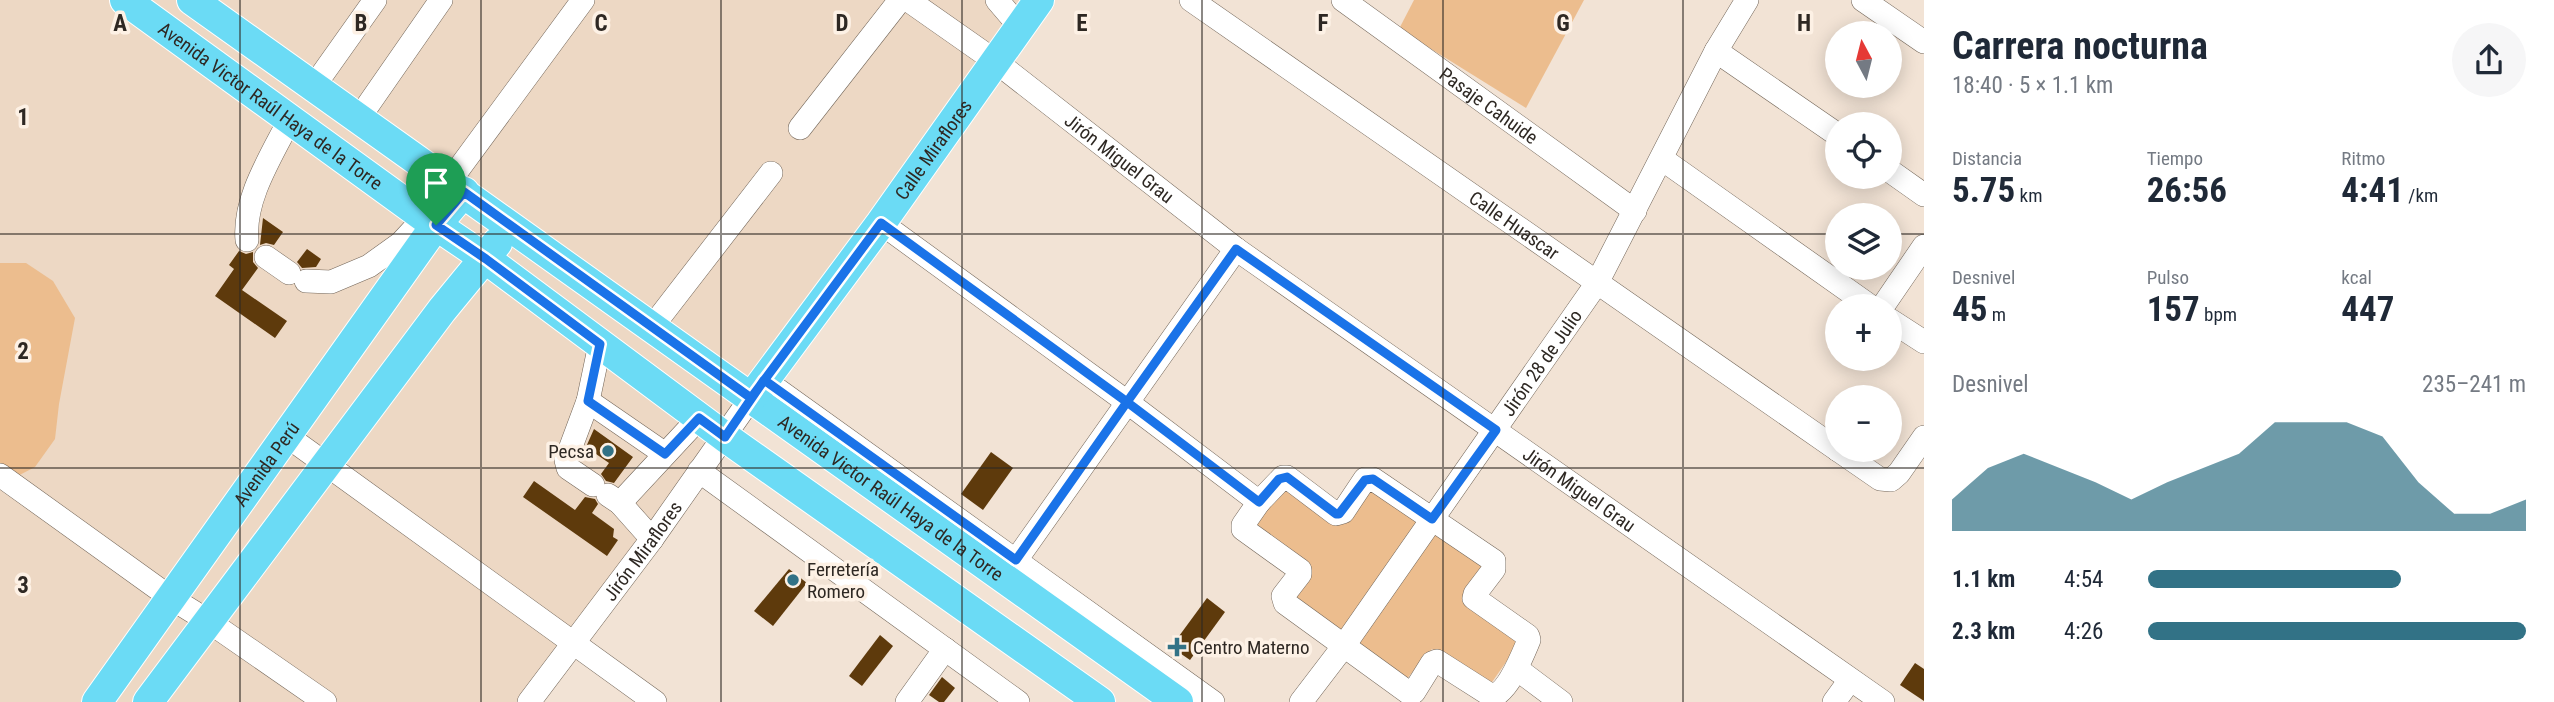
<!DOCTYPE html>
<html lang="es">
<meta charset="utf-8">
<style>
:root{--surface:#fff;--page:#f6f6f7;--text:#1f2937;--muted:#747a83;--accent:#327286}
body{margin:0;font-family:"Roboto Condensed",sans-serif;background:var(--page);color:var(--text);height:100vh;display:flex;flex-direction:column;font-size:26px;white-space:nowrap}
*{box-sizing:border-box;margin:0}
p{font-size:23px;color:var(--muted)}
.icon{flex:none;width:38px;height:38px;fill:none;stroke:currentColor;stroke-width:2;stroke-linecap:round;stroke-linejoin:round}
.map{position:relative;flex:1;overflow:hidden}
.details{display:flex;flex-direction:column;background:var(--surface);width:630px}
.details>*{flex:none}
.needle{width:46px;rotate:353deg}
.controls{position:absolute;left:1825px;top:21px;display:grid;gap:14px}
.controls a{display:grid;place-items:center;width:77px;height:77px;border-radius:50%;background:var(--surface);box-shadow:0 4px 18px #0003;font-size:35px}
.pin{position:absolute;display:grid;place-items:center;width:60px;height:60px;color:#fff;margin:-72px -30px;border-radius:50% 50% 50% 0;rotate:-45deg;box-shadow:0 0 7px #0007}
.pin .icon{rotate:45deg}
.round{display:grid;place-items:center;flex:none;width:74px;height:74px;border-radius:37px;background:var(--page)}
.head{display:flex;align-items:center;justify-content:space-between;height:119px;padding:0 28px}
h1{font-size:38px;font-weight:700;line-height:52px}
.figures{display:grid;grid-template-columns:repeat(3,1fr);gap:10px;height:119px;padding:7px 28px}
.figures div{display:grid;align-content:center}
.figures b{font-size:35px;font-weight:700}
.figures small{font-size:19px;font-weight:400}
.figures p{font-size:19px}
.chart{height:196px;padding:14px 28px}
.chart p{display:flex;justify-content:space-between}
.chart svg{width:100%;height:126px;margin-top:7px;fill:var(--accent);opacity:.7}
ul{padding:0 28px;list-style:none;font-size:23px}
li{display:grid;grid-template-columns:112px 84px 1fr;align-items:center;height:52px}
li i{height:18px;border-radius:9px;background:var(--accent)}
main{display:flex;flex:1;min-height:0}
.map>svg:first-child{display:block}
.built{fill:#edd8c4}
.green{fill:#ecbd8e}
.building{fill:#5e3a0c}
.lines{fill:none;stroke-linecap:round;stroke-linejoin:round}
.minor-casing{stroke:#736659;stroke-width:24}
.major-casing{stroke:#fff;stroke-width:32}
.minor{stroke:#fff;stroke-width:23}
.major{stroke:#6bdbf5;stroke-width:30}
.route-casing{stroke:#fff;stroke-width:14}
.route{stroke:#1a73e8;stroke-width:9}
.grid{fill:none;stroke:#2e2823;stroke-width:2;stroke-opacity:0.55}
.poi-dot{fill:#327286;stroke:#fdf1e5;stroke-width:2.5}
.labels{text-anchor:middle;stroke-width:7;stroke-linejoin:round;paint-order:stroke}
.street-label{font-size:19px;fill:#2e2823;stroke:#fdf1e5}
.poi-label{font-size:19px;fill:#2e2823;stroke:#fdf1e5;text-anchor:start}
.grid-label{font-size:23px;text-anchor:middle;font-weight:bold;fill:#2e2823;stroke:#fdf1e5;stroke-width:7;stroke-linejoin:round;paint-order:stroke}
</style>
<main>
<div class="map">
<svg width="1924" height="702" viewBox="0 0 1924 702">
<rect width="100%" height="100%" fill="#f2e3d5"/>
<polygon class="built" points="0,0 1030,0 524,702 0,702"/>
<g class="green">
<polygon points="1414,0 1584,0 1526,108 1399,29"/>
<polygon points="0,263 26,263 53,281 75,318 59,404 55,439 35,467 8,481 0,480"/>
<polygon points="1281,482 1340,522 1370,485 1487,564 1462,601 1520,642 1490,685 1432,649 1405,681 1290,598 1309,568 1249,524"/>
</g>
<g class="building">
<polygon points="263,218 283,232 274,245 266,243 260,245"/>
<polygon points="307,249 321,259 316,267 302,268 297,262"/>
<polygon points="239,251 246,254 253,252 253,262 258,268 242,290 287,321 275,338 215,296 234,269 229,265"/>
<polygon points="594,429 633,457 614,483 606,481 601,474 609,463 586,447"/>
<polygon points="991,452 1013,468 983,510 961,494"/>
<polygon points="534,481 575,510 585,497 595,499 598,504 592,513 614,529 613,537 618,540 607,556 523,497"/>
<polygon points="789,569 807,583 773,626 754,611"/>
<polygon points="1207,598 1225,612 1190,660 1171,647"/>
<polygon points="880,635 893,646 862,686 849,676"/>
<polygon points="1915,663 1924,669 1924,701 1900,685"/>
<polygon points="942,677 955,688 944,702 939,702 929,695"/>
</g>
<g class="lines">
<defs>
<g id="minor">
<path id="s1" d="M908 0 995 61 1236 249 1883 702"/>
<polyline points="997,0 1020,27"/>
<path id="s2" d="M1191 0 1838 450"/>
<path id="s3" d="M1343 0 1635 211"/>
<polyline points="1863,0 1924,42"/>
<polyline points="1716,51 1838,135"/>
<polyline points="314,86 375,0"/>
<polyline points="359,118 441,0"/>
<polyline points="800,128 900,0"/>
<polyline points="1662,159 1870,306"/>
<polyline points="1890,171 1924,195"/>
<polyline points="449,182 583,0"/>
<polyline points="881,223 1127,402 1259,502"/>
<path d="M247 240C243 199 272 155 290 119"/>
<polyline points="266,257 289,273"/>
<polyline points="306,281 331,282 369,266 401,243 425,217"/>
<polyline points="1883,306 1924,246"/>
<polyline points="1890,320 1924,342"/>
<polyline points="652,327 771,173"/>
<polyline points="764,380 1213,702"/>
<polyline points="588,401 665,454"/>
<polyline points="287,436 655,702"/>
<polyline points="1838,450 1880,479 1891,480 1899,473 1924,437"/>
<polyline points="699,471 1018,702"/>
<polyline points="0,475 171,598 208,621 325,702"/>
<path d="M1283 477H1287L1336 514 1343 512 1365 479H1373L1494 561V569L1475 594 1474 598 1528 636 1529 640C1523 654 1508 693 1492 696L1437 661 1432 663 1414 692 1409 693 1285 603 1283 596 1300 574V570L1243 529V525L1259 502Z"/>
<polyline points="593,485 568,468 566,460 588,401 600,344"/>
<polyline points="608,495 620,503 652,539"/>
<polyline points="620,503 699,418"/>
<polyline points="1016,560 1236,249"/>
<polyline points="1517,669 1561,702"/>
<path id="s4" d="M529 702 652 539 751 398"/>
<polyline points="907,702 945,649"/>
<path id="s5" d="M1301 702 1343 647 1597 283 1716 51 1747 0"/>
<polyline points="1834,702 1850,680"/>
</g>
<g id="major">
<path id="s6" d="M125 0 427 219 486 259 725 437 1100 702"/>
<path id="s7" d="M192 0 1178 702"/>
<path id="s8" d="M751 398 881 223 1039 0"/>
<path id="s9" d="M97 702 436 225 464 192"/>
<polyline points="148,702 442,310 497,243"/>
</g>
</defs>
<use href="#minor" class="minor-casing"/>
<use href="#major" class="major-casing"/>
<use href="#minor" class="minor"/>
<use href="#major" class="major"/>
</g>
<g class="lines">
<defs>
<polyline id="route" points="436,225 486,259 600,344 588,401 665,454 699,418 725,437 764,380 1016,560 1127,402 1259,502 1279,479 1287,477 1336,514 1339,514 1365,480 1373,479 1432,519 1496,430 1236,249 1127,402 881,223 751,398 464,192 436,225"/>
</defs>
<use href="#route" class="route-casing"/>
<use href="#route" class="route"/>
</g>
<path class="grid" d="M240 0V702M481 0V702M721 0V702M962 0V702M1202 0V702M1443 0V702M1683 0V702M0 234H1838M1890 234H1924M0 468H1924"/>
<g class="poi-dot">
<circle cx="608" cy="451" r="7"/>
<circle cx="793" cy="580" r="7"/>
<path d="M1173.5 636.5h7v7h7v7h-7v7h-7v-7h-7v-7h7z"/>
</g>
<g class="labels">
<g class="street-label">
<text dy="7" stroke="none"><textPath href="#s6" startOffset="180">Avenida Victor Raúl Haya de la Torre</textPath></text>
<text dy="7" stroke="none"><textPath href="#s3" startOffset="180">Pasaje Cahuide</textPath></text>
<text dy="7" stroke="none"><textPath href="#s8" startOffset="308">Calle Miraflores</textPath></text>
<text dy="7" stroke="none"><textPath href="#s1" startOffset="264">Jirón Miguel Grau</textPath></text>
<text dy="7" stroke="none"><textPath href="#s2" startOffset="394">Calle Huascar</textPath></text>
<text dy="7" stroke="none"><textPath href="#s5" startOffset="416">Jirón 28 de Julio</textPath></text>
<text dy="7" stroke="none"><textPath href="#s9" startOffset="292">Avenida Perú</textPath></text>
<text dy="7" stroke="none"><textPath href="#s1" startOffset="831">Jirón Miguel Grau</textPath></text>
<text dy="7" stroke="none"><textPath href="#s7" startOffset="858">Avenida Victor Raúl Haya de la Torre</textPath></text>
<text dy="7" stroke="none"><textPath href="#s4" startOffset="189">Jirón Miraflores</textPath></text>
</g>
<g class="poi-label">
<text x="594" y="458" text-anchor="end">Pecsa</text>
<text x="807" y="576">Ferretería<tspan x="807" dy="22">Romero</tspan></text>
<text x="1193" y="654">Centro Materno</text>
</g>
</g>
<g class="grid-label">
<text x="120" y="31">A</text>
<text x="361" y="31">B</text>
<text x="601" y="31">C</text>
<text x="842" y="31">D</text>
<text x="1082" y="31">E</text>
<text x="1323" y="31">F</text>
<text x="1563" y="31">G</text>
<text x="1804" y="31">H</text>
<text x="23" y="125">1</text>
<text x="23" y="359">2</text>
<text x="23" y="593">3</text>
</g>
</svg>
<div class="controls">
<a><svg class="needle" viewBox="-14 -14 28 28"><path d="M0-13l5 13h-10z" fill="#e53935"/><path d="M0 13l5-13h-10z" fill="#747a83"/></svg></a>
<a><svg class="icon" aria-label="locate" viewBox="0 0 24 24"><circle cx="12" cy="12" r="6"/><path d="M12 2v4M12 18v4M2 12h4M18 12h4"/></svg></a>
<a><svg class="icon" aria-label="layers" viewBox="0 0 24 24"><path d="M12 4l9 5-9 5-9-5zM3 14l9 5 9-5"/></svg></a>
<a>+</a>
<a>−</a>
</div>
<div class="pin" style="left:436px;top:225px;background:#1e9e55"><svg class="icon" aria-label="arrive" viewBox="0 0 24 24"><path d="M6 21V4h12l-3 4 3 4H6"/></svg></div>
</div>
<section class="details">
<div class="head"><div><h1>Carrera nocturna</h1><p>18:40 · 5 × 1.1 km</p></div><a class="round"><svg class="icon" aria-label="share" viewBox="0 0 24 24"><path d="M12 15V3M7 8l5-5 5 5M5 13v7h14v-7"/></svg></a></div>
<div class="figures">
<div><p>Distancia</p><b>5.75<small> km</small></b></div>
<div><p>Tiempo</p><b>26:56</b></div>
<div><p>Ritmo</p><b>4:41<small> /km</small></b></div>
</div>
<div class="figures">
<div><p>Desnivel</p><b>45<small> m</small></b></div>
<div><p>Pulso</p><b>157<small> bpm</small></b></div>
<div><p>kcal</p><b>447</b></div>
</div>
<div class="chart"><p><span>Desnivel</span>235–241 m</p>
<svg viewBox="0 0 160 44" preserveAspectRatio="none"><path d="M0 44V33L10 22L20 17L30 22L40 27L50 33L60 27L70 22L80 17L90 6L100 6L110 6L120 11L130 27L140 38L150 38L160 33V44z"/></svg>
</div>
<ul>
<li><b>1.1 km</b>4:54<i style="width:67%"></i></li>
<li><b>2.3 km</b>4:26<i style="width:100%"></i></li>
</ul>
</section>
</main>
